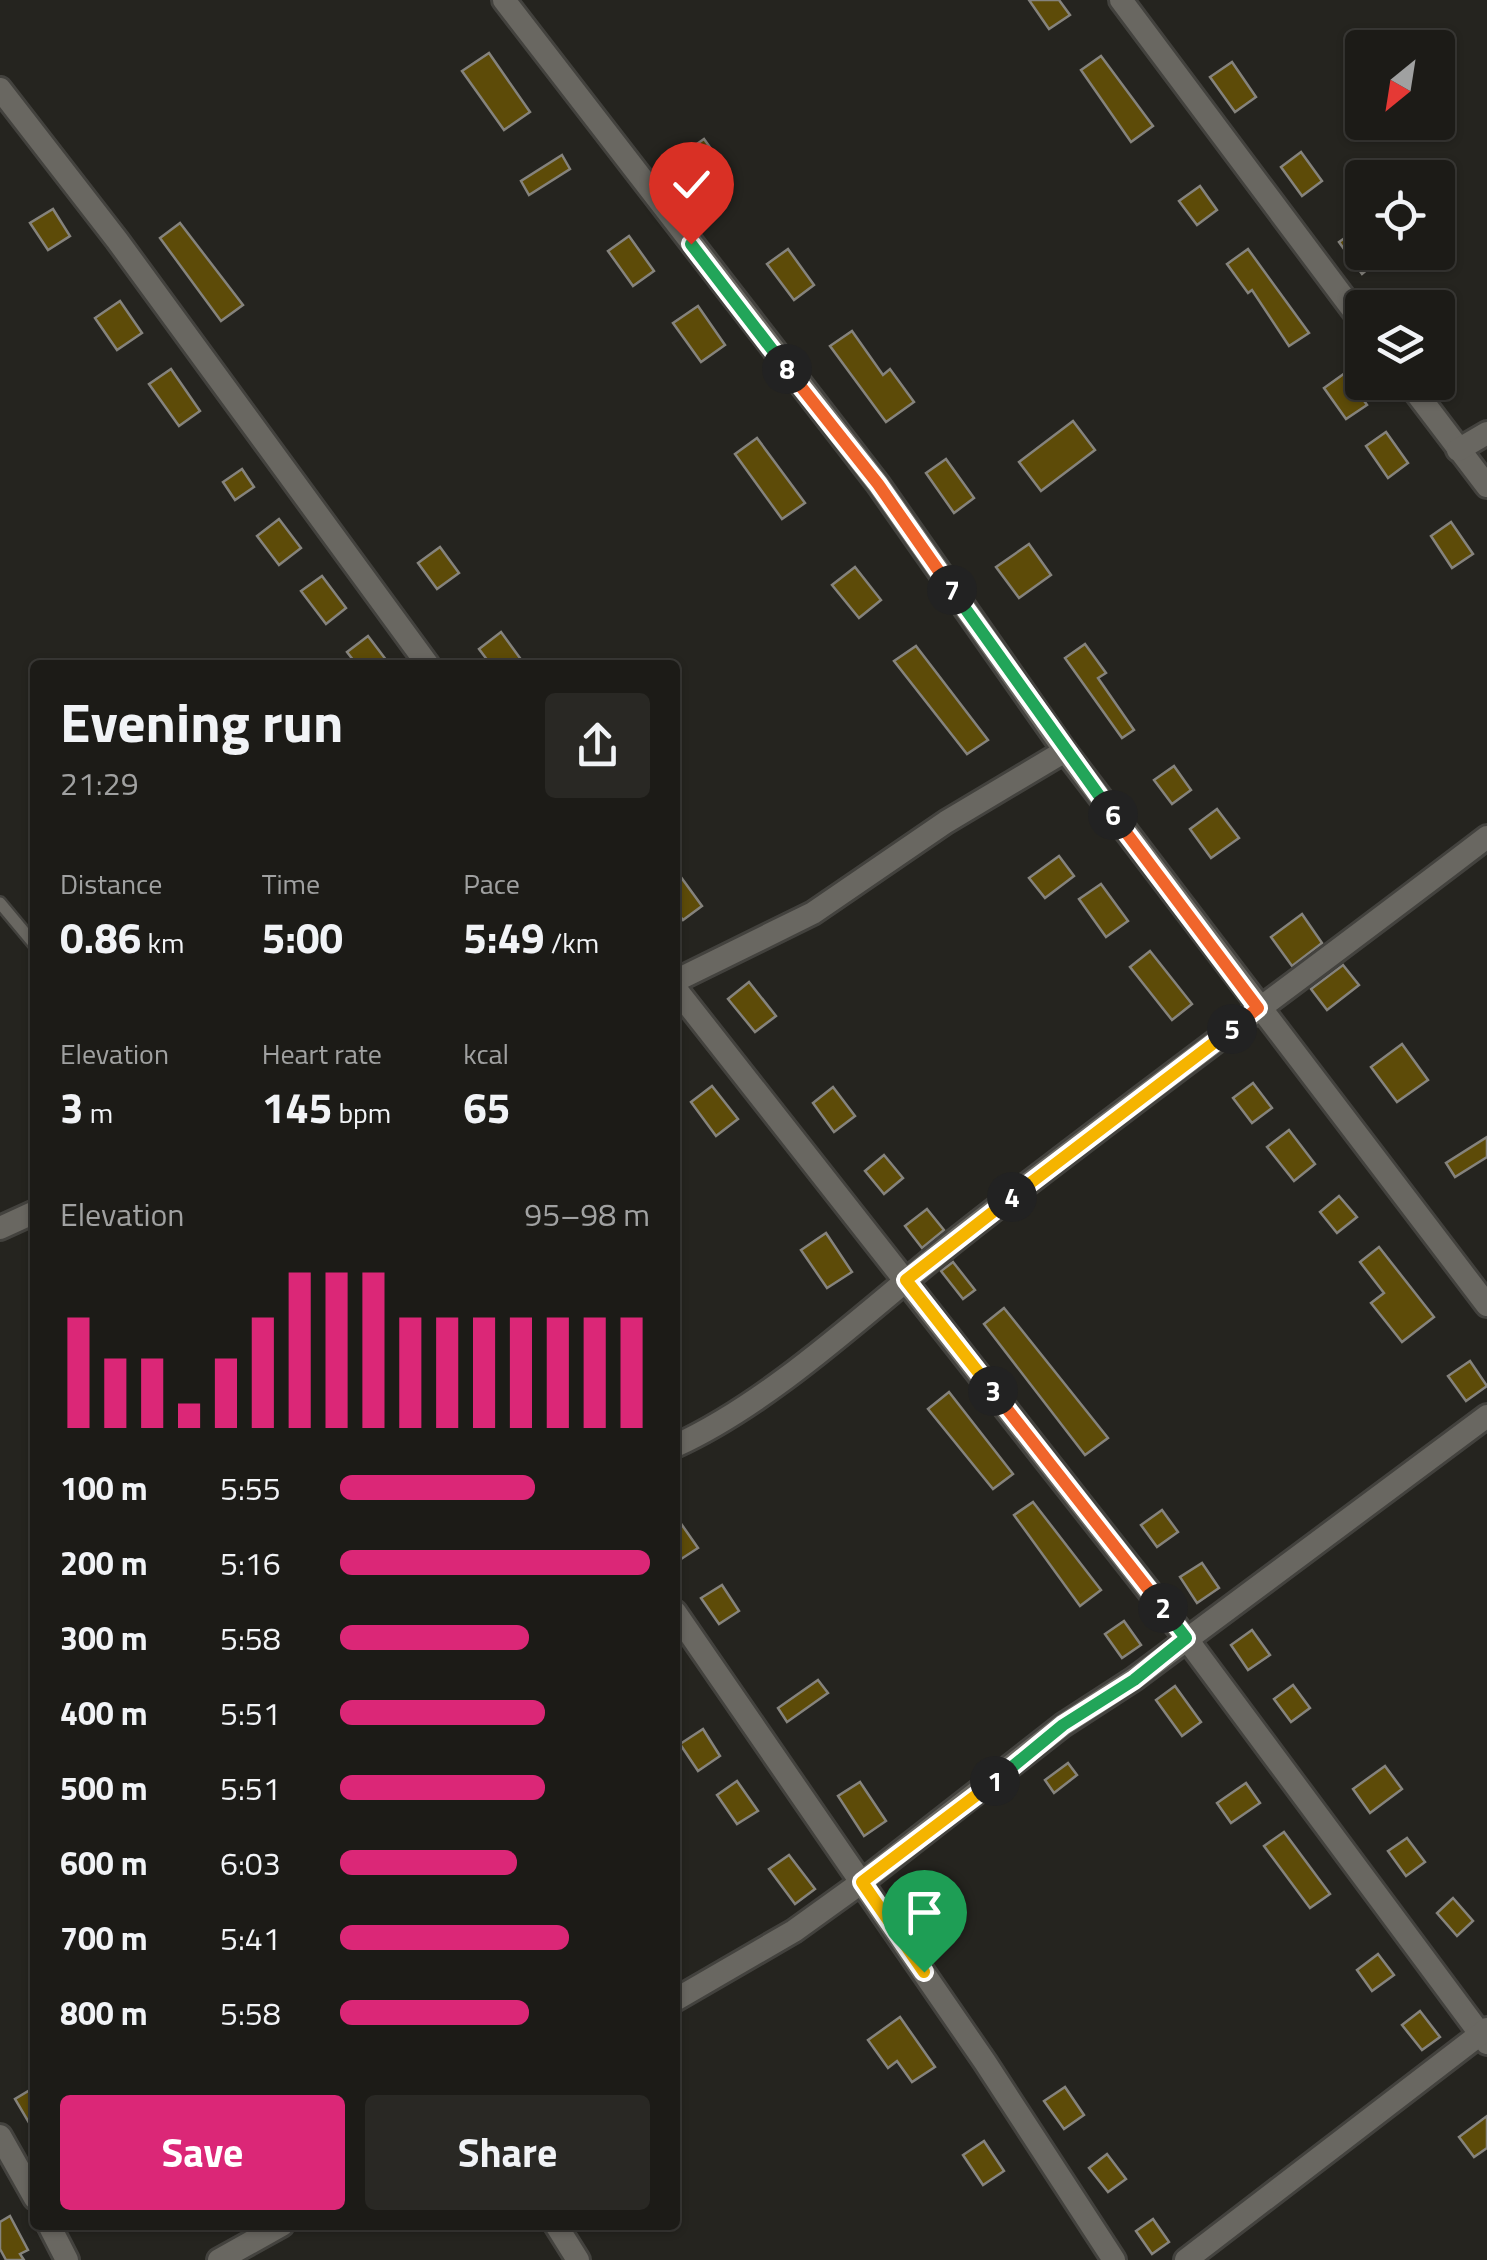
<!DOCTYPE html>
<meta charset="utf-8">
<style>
:root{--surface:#1c1b17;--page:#292824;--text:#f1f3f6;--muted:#a0a1a1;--line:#3a3936;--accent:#db2777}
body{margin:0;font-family:"Titillium Web",sans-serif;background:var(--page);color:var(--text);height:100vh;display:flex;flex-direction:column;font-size:38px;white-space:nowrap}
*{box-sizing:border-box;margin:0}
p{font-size:32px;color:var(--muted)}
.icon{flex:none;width:55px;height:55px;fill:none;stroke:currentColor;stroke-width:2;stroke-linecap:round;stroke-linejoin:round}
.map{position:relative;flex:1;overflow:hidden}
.details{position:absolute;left:30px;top:660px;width:650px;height:1570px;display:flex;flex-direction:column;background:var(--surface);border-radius:10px;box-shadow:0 2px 8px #0004,0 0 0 2px var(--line)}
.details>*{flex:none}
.needle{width:65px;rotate:210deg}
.buttons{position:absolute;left:1345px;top:30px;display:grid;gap:20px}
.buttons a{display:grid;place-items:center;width:110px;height:110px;border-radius:10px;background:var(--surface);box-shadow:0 2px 8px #0004,0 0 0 2px var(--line);font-size:50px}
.pin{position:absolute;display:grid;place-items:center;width:85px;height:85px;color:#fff;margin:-102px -42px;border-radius:50% 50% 50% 0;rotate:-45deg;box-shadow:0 0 10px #0007}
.pin .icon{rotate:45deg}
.km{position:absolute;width:50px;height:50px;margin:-25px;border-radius:50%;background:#222;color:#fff;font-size:28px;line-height:50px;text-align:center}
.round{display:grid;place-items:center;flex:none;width:105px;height:105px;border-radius:10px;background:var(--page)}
.summary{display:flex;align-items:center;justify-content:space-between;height:170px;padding:0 30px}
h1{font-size:55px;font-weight:700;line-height:75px}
.stats{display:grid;grid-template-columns:repeat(3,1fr);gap:15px;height:170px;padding:10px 30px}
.stats div{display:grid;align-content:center}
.stats b{font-size:42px;font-weight:700}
.stats small{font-size:28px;font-weight:400}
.stats p{font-size:28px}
.chart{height:280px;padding:20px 30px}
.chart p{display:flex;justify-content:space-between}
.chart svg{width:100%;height:180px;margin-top:10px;stroke:var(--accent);stroke-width:6}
.cta{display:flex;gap:20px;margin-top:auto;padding:20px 30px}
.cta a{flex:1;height:115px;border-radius:10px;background:var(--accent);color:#fff;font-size:40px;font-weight:700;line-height:115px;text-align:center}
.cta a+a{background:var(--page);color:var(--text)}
ul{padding:0 30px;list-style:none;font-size:32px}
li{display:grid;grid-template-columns:160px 120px 1fr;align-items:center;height:75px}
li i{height:25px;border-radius:12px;background:var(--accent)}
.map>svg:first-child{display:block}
.building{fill:#5d4b08;stroke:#85837d;stroke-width:2.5}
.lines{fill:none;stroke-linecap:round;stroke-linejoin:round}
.lane-casing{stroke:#43423e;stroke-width:16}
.street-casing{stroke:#43423e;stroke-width:28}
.lane{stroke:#696761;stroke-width:11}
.street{stroke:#696761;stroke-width:22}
.split-1-casing{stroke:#fff;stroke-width:20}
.split-2-casing{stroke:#fff;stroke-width:20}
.split-3-casing{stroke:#fff;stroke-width:20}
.split-4-casing{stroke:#fff;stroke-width:20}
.split-5-casing{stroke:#fff;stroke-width:20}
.split-6-casing{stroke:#fff;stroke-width:20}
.split-7-casing{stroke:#fff;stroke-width:20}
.split-8-casing{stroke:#fff;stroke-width:20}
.split-9-casing{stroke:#fff;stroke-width:20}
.split-1{stroke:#f5b400;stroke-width:12}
.split-2{stroke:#22a559;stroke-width:12}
.split-3{stroke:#f0652b;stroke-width:12}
.split-4{stroke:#f5b400;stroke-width:12}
.split-5{stroke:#f5b400;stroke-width:12}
.split-6{stroke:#f0652b;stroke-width:12}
.split-7{stroke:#22a559;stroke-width:12}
.split-8{stroke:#f0652b;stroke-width:12}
.split-9{stroke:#22a559;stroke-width:12}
</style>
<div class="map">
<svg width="1487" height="2260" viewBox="0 0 1487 2260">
<rect width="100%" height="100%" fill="#25241f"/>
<g class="building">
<polygon points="1029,0 1059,0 1070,15 1049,29"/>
<polygon points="489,53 530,112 504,130 462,71"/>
<polygon points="1101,56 1153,126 1131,142 1081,70"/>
<polygon points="1232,62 1256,97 1235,112 1210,77"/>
<polygon points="704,139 727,171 708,185 684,153"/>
<polygon points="1301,152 1322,181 1302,196 1281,167"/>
<polygon points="562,155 570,169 529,195 521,181"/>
<polygon points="1200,186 1217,210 1197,225 1179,201"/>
<polygon points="53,209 70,236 48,250 30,223"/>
<polygon points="180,223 243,305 221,321 160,238"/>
<polygon points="1362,226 1362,252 1388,252 1362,274 1339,242"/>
<polygon points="629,236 654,271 633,286 608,251"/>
<polygon points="788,249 814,285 794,300 767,264"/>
<polygon points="1248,249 1309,333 1289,346 1252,290 1248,293 1227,264"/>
<polygon points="120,301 142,333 117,350 95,318"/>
<polygon points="698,306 725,345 701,362 673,323"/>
<polygon points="852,331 883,375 890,369 914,402 886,422 830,346"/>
<polygon points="171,369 200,411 179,426 149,384"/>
<polygon points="1345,373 1367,405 1346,419 1324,388"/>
<polygon points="1073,421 1095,450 1041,491 1019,462"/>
<polygon points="1386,432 1408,463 1388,478 1366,446"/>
<polygon points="757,438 805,503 782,519 735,454"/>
<polygon points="946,459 974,498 954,513 926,473"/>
<polygon points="242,469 254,487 235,500 223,482"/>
<polygon points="279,519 301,548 279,565 257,536"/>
<polygon points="1451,522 1473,554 1452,568 1431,536"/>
<polygon points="1029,544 1051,575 1019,598 996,567"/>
<polygon points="440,547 459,573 437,589 418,563"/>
<polygon points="855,567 881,600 859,618 832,585"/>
<polygon points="322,576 346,608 326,624 301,591"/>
<polygon points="501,632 525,665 491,665 479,649"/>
<polygon points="368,636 390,665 357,665 347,652"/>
<polygon points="1085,644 1106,673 1098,678 1134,730 1122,738 1065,658"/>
<polygon points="916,646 988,740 967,754 894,661"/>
<polygon points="1174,766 1191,790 1172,804 1154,780"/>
<polygon points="1217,809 1239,838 1211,858 1190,829"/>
<polygon points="1059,856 1074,876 1045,898 1029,878"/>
<polygon points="675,869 702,906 683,920 675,910"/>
<polygon points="1101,884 1128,921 1106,937 1079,899"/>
<polygon points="1302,914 1322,943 1292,966 1271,937"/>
<polygon points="1150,951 1192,1004 1172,1020 1130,967"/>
<polygon points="1343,965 1359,985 1327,1010 1311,989"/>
<polygon points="749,982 776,1016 755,1032 728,999"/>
<polygon points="1402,1044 1428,1080 1397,1102 1371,1067"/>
<polygon points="1253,1083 1272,1108 1252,1123 1233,1098"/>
<polygon points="712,1086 738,1119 716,1136 691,1102"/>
<polygon points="833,1087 855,1116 834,1132 813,1103"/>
<polygon points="1289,1130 1315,1164 1294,1181 1267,1147"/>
<polygon points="1487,1137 1487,1157 1455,1177 1446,1163"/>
<polygon points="884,1155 903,1178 884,1194 865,1171"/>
<polygon points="1339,1196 1357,1217 1337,1233 1320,1212"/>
<polygon points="927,1209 944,1230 922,1248 905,1226"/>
<polygon points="826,1233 852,1272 827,1288 801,1250"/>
<polygon points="1379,1247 1434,1317 1402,1342 1371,1303 1384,1293 1360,1262"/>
<polygon points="953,1262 975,1290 963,1299 941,1271"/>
<polygon points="1004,1308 1108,1438 1085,1455 984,1324"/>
<polygon points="1470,1361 1487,1386 1466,1401 1448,1376"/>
<polygon points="949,1392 1013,1474 993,1489 928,1409"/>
<polygon points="1033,1502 1101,1590 1080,1606 1014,1515"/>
<polygon points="1162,1510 1178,1532 1157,1547 1141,1525"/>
<polygon points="675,1515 698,1548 675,1563"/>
<polygon points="1202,1563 1219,1588 1197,1603 1180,1577"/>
<polygon points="722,1585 739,1611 719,1624 701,1598"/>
<polygon points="1124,1621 1141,1645 1122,1658 1105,1634"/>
<polygon points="1252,1630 1270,1655 1248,1670 1231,1645"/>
<polygon points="818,1680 828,1693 787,1722 778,1708"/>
<polygon points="1293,1685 1310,1708 1291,1722 1274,1699"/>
<polygon points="1175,1686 1201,1722 1182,1736 1156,1700"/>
<polygon points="703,1729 720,1756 698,1771 680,1744"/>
<polygon points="1068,1763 1077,1775 1054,1793 1045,1780"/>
<polygon points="1385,1766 1402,1789 1370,1813 1353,1789"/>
<polygon points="737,1781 758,1811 737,1824 717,1795"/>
<polygon points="860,1782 886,1821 864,1836 838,1796"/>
<polygon points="1246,1783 1260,1803 1231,1823 1217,1803"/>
<polygon points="1284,1832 1330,1894 1310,1908 1264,1846"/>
<polygon points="1407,1838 1425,1862 1406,1876 1388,1851"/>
<polygon points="789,1855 815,1889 795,1904 769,1869"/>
<polygon points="1453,1898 1473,1921 1457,1936 1437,1913"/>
<polygon points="1378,1954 1394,1975 1372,1991 1357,1970"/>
<polygon points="1420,2011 1440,2037 1422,2050 1402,2025"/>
<polygon points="900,2017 935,2067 912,2082 897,2061 888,2068 868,2040"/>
<polygon points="35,2087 35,2133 15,2099"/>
<polygon points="1065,2087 1084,2115 1064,2129 1044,2101"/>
<polygon points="1487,2116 1487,2148 1474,2157 1459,2137"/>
<polygon points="984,2141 1004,2171 983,2185 963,2155"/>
<polygon points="1107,2154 1126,2179 1108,2192 1089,2168"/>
<polygon points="10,2216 28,2250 20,2254 24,2260 6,2260 0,2249 0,2222"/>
<polygon points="1153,2219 1169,2242 1152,2254 1136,2231"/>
</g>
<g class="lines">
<defs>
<polyline id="lane" points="0,903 35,945"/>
<g id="street">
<polyline points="504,0 878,484 1065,751 1487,1305"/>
<polyline points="1121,0 1362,322"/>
<polyline points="0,89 117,240 428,665"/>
<polyline points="1408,382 1487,486"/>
<polyline points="1458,450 1487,433"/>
<polyline points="675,981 813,913 946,822 1065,751"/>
<polyline points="675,988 1186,1638 1487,2043"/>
<polyline points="0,1228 35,1212"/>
<path d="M675 1446C778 1399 877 1301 967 1231 1138 1097 1315 969 1487 837"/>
<polyline points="675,1612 985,2062 1114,2260"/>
<polyline points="675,2000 794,1931 862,1882 1063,1725 1134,1679 1487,1416"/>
<polyline points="0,2136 35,2198"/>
<polyline points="49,2225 67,2260"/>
<polyline points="556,2225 578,2260"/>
<polyline points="219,2260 282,2225"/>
<polyline points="1186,2260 1487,2029"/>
</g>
</defs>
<use href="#lane" class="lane-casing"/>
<use href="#street" class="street-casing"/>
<use href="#lane" class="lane"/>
<use href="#street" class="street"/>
</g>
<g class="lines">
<defs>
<polyline id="split-1" points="924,1972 862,1882 995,1781"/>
<polyline id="split-2" points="995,1781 1063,1725 1134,1680 1186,1638 1163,1608"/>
<polyline id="split-3" points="993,1391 1163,1608"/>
<polyline id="split-4" points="993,1391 906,1280 1012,1197"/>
<polyline id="split-5" points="1012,1197 1232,1029"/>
<polyline id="split-6" points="1113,815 1258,1008 1232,1029"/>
<polyline id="split-7" points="952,590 1113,815"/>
<polyline id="split-8" points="787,369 878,484 952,590"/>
<polyline id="split-9" points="691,244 787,369"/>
</defs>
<use href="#split-1" class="split-1-casing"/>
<use href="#split-2" class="split-2-casing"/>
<use href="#split-3" class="split-3-casing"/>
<use href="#split-4" class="split-4-casing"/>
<use href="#split-5" class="split-5-casing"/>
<use href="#split-6" class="split-6-casing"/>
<use href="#split-7" class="split-7-casing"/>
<use href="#split-8" class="split-8-casing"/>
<use href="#split-9" class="split-9-casing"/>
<use href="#split-1" class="split-1"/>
<use href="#split-2" class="split-2"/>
<use href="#split-3" class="split-3"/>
<use href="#split-4" class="split-4"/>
<use href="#split-5" class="split-5"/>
<use href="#split-6" class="split-6"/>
<use href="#split-7" class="split-7"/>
<use href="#split-8" class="split-8"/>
<use href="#split-9" class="split-9"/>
</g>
</svg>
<div class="buttons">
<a><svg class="needle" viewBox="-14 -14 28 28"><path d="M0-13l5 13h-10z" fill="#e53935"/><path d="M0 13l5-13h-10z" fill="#a0a1a1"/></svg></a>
<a><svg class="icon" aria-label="locate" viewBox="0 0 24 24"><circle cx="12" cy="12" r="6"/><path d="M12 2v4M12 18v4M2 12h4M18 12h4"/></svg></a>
<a><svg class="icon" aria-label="layers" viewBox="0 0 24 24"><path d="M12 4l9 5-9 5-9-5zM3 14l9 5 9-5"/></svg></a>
</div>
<div class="pin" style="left:924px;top:1972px;background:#1e9e55"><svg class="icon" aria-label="arrive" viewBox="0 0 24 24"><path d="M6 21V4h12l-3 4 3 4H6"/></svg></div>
<div class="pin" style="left:691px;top:244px;background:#d93025"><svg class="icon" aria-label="check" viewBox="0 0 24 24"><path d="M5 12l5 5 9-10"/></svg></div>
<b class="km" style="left:995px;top:1781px">1</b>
<b class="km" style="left:1163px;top:1608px">2</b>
<b class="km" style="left:993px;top:1391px">3</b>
<b class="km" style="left:1012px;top:1197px">4</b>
<b class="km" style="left:1232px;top:1029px">5</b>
<b class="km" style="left:1113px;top:815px">6</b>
<b class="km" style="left:952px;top:590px">7</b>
<b class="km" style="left:787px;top:369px">8</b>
<section class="details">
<div class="summary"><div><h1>Evening run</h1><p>21:29</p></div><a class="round"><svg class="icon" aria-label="share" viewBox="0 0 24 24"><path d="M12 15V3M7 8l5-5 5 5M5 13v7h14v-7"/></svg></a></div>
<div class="stats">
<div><p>Distance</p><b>0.86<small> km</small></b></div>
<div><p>Time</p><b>5:00</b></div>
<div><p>Pace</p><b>5:49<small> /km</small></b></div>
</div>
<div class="stats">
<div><p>Elevation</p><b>3<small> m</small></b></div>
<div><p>Heart rate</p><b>145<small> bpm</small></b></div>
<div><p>kcal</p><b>65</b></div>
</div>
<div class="chart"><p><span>Elevation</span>95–98 m</p>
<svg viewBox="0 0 160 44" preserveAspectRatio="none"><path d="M5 44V17M15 44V27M25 44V27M35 44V38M45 44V27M55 44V17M65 44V6M75 44V6M85 44V6M95 44V17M105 44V17M115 44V17M125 44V17M135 44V17M145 44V17M155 44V17"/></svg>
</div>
<ul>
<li><b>100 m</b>5:55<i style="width:63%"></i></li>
<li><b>200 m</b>5:16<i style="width:100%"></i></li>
<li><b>300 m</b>5:58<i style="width:61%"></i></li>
<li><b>400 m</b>5:51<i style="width:66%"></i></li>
<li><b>500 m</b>5:51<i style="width:66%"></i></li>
<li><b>600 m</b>6:03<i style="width:57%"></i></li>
<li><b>700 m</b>5:41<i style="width:74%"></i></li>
<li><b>800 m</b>5:58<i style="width:61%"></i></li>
</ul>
<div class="cta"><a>Save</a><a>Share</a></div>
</section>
</div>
